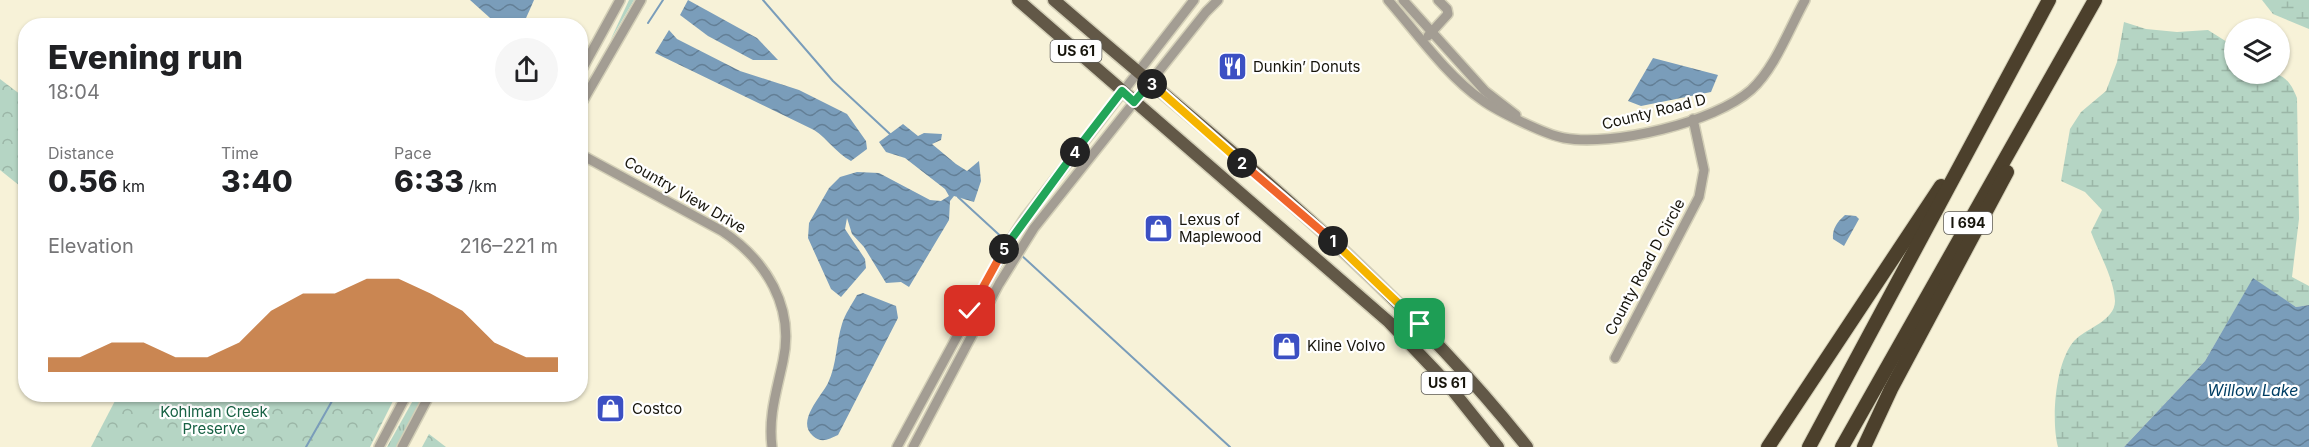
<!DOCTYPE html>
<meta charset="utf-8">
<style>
:root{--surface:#fff;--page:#f6f6f6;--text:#202124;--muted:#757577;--accent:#b45309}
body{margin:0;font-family:Inter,sans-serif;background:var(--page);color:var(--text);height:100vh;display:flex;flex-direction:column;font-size:22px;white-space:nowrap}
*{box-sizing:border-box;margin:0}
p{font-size:20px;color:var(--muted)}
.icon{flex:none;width:33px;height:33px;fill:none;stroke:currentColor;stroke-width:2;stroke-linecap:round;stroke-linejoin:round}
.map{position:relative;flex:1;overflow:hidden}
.details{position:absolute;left:18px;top:18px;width:570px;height:384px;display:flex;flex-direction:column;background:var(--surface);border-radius:24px;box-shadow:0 2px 4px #0004}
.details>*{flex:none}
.fabs{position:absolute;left:2224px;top:18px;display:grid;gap:12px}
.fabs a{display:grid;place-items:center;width:66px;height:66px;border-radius:50%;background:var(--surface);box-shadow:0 2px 4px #0004;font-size:30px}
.pin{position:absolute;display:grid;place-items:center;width:51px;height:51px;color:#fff;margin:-26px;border-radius:12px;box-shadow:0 3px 9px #0006}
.km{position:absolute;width:30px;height:30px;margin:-15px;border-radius:50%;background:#222;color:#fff;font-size:16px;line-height:30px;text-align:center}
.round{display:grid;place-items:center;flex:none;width:63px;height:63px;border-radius:32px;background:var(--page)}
.overview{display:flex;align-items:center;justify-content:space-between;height:102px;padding:0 30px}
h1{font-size:33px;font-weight:800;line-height:45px}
.figures{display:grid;grid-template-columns:repeat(3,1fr);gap:9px;height:102px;padding:6px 30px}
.figures div{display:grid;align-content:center}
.figures b{font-size:30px;font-weight:800}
.figures small{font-size:16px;font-weight:400}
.figures p{font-size:16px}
.chart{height:168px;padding:12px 30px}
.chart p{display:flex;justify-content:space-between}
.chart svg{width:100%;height:108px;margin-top:6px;fill:var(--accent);opacity:.7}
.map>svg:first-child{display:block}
.grass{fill:url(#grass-tufts)}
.wetland{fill:url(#wetland-marsh)}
.park{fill:url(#park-crowns)}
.water{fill:url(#water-waves)}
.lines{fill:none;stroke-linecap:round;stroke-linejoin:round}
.stream{stroke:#7a9dba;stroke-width:2}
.minor-casing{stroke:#d3cfb7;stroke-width:12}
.major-casing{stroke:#d3cfb7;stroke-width:15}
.highway-casing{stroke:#d3cfb7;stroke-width:16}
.minor{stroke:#a39d93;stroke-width:9}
.major{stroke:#625847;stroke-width:12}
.highway{stroke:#4c402c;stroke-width:14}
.split-1-casing{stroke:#fff;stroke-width:12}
.split-2-casing{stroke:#fff;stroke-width:12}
.split-3-casing{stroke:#fff;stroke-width:12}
.split-4-casing{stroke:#fff;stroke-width:12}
.split-5-casing{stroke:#fff;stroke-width:12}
.split-6-casing{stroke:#fff;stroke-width:12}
.split-1{stroke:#f5b400;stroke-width:8}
.split-2{stroke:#f0652b;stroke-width:8}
.split-3{stroke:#f5b400;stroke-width:8}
.split-4{stroke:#22a559;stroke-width:8}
.split-5{stroke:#22a559;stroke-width:8}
.split-6{stroke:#f0652b;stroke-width:8}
.labels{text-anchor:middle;stroke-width:4.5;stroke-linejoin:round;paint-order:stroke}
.shield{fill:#fff;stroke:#5d5b55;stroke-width:1.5}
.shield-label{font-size:14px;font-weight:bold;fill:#17150c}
.poi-label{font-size:15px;fill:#17150c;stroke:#fff;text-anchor:start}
.street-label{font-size:15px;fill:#17150c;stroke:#fff}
.park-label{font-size:15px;fill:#186244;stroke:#fff}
.water-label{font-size:16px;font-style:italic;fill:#003e64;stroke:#fff}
</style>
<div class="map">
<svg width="2309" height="447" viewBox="0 0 2309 447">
<defs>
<pattern id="grass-tufts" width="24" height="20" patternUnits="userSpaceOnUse" patternTransform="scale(1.5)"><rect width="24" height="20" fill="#b5d5c4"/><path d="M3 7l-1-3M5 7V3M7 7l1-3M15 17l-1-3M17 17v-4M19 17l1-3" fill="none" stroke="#9bb6a7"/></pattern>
<pattern id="wetland-marsh" width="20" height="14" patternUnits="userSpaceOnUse" patternTransform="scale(1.5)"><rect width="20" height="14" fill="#b5d5c4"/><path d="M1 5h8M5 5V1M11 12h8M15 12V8" fill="none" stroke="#9bb6a7"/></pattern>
<pattern id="park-crowns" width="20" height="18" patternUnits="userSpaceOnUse" patternTransform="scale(1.5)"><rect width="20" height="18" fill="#b5d5c4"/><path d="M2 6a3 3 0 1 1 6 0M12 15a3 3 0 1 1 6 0" fill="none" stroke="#9bb6a7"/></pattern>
<pattern id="water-waves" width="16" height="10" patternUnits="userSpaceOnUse" patternTransform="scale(1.5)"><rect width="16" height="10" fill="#7a9dba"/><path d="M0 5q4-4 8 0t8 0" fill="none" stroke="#637f96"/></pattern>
</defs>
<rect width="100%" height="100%" fill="#f7f2d8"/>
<g class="grass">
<polygon points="629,0 634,0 610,41"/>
<polygon points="416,395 426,395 399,447 387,447"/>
</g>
<g class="wetland">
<polygon points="2262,0 2309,0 2309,29 2273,14"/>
<path d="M2124 22 2146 29 2177 32 2208 30 2235 47V74C2267 74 2284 64 2297 98L2299 219 2292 277 2309 286V305L2296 307 2253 279 2205 361 2124 447H2058C2051 420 2055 363 2074 341 2086 328 2115 321 2115 301 2114 279 2099 253 2091 232L2102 210 2085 192 2061 181 2070 129 2081 112 2106 91 2117 62Z"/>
</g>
<g class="park">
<polygon points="0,79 25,98 25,190 0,170"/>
<polygon points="385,394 393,401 370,447 91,447 118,395"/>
<polygon points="429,434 446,447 422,447"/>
</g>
<g class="water">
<polygon points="470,0 534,0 523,25 499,26"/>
<polygon points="688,0 757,38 778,60 753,60 708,36 680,15"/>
<path d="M669 30 677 39 740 71 799 90 847 114 866 141 867 149 851 161C836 153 828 139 814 130L655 53Z"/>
<polygon points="1653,58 1718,75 1711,92 1641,106 1628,101"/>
<polygon points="903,124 918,136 924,133 942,134 941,140 932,144 956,164 967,171 979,161 981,181 974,202 954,196 950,201 949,220 909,287 901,282 886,283 864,247 852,234 847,218 845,229 865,259 866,268 841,297 831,289 808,238 809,223 829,188 840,177 857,172 879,173 930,200 941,201 949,196 945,189 905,158 886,152 879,142"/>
<path d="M1845 215 1856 216 1859 219 1844 246 1833 239C1832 229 1837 222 1845 215Z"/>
<polygon points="2253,278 2296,307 2309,305 2309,447 2124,447 2205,361"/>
<path d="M863 293 896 306 898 318 838 435C829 439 822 444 813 436 796 421 821 397 828 383 837 364 836 343 842 324 845 314 852 304 857 295Z"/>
</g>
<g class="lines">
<g class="stream">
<polyline points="763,0 833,81 890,134"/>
<polyline points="648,23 663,0"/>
<polyline points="958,197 1007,242"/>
<polyline points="1020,254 1230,447"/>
<polyline points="306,447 336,394"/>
</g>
<defs>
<g id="minor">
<path d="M1388 0C1416 32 1447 76 1482 100 1497 111 1546 135 1564 138 1612 147 1715 122 1751 90 1775 68 1789 29 1805 0"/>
<polyline points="1403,0 1485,91 1516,115"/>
<polyline points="1428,36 1448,14 1447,9 1438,0"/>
<polyline points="580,73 620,0"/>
<polyline points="580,106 641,0"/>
<path d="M580 154 722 231C766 260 795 307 783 361 777 390 768 416 772 447"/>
<polyline points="1615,358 1699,197 1704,170 1693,119"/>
<polyline points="379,447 407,394"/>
<polyline points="402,447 430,394"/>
<polyline points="897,447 1004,250 1024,219 1194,0"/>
<polyline points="913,447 999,284 1034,228 1206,12 1218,0"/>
</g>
<g id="major">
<polyline points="1018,0 1389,322 1446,382 1498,447"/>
<path d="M1054 0C1218 142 1392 276 1527 447"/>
</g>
<g id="highway">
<polyline points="1768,447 1941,186"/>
<polyline points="1809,447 2049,0"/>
<polyline points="1842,447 2095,0"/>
<polyline points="1864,447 1891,389 2007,172"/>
</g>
</defs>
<use href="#minor" class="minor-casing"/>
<use href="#major" class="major-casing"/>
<use href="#highway" class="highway-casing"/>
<use href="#minor" class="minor"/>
<use href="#major" class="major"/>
<use href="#highway" class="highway"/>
</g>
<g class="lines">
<defs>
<polyline id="split-1" points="1333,241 1420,324"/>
<polyline id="split-2" points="1242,163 1333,241"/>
<polyline id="split-3" points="1152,84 1242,163"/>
<polyline id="split-4" points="1075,152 1122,91 1134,102 1150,83 1152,84"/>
<polyline id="split-5" points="1004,249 1075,152"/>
<polyline id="split-6" points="970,311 1004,249"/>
</defs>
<use href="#split-1" class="split-1-casing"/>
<use href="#split-2" class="split-2-casing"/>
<use href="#split-3" class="split-3-casing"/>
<use href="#split-4" class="split-4-casing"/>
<use href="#split-5" class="split-5-casing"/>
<use href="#split-6" class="split-6-casing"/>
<use href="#split-1" class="split-1"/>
<use href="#split-2" class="split-2"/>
<use href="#split-3" class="split-3"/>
<use href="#split-4" class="split-4"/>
<use href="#split-5" class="split-5"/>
<use href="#split-6" class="split-6"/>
</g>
<defs>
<symbol id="restaurant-square" viewBox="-11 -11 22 22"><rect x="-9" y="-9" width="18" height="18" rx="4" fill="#3c50c3" stroke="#fff"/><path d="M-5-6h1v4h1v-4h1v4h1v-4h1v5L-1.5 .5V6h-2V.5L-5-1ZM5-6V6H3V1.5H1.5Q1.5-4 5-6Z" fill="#fff"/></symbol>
<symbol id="shop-square" viewBox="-11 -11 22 22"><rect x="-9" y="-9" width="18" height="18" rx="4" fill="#3c50c3" stroke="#fff"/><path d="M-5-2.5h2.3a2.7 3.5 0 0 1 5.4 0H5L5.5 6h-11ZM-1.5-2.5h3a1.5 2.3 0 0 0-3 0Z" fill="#fff"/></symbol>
</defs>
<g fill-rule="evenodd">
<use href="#restaurant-square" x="1216" y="50" width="33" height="33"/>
<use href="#shop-square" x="1142" y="212" width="33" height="33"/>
<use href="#shop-square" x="1270" y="330" width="33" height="33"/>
<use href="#shop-square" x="594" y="392" width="33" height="33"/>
</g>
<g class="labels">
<g class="shield">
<rect x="1050.5" y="40" width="51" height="22" rx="4.5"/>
<rect x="1944" y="212" width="48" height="22" rx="4.5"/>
<rect x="1421.5" y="372" width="51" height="22" rx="4.5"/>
</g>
<g class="shield-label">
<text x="1076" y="56">US 61</text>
<text x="1968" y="228">I 694</text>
<text x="1447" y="388">US 61</text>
</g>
<g class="poi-label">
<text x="1253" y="72">Dunkin’ Donuts</text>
<text x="1179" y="225">Lexus of<tspan x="1179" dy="17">Maplewood</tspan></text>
<text x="1307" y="351">Kline Volvo</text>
<text x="632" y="414">Costco</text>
</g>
<g class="street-label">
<text transform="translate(1654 112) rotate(-14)" y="5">County Road D</text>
<text transform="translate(685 195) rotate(30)" y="5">Country View Drive</text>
<text transform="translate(1645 267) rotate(-62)" y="5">County Road D Circle</text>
</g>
<g class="park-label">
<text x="214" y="417">Kohlman Creek<tspan x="214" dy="17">Preserve</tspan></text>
</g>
<g class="water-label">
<text x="2253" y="396">Willow Lake</text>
</g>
</g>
</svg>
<div class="fabs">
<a><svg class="icon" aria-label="layers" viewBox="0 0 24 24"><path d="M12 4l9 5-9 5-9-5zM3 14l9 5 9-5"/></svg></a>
</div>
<div class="pin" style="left:1420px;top:324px;background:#1e9e55"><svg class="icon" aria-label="arrive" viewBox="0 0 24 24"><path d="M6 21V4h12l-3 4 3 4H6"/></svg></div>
<div class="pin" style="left:970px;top:311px;background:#d93025"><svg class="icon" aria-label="check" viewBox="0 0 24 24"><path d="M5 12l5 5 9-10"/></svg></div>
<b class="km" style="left:1333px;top:241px">1</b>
<b class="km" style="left:1242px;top:163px">2</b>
<b class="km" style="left:1152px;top:84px">3</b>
<b class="km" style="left:1075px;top:152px">4</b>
<b class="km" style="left:1004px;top:249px">5</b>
<section class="details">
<div class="overview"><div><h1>Evening run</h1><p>18:04</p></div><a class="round"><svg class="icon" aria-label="share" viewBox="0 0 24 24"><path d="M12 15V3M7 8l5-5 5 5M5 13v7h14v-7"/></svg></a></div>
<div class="figures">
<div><p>Distance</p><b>0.56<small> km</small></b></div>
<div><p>Time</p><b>3:40</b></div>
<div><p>Pace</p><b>6:33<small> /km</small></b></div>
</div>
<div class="chart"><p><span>Elevation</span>216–221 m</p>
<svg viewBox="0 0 160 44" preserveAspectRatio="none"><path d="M0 44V38L10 38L20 32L30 32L40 38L50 38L60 32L70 19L80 12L90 12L100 6L110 6L120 12L130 19L140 32L150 38L160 38V44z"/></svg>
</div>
</section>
</div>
